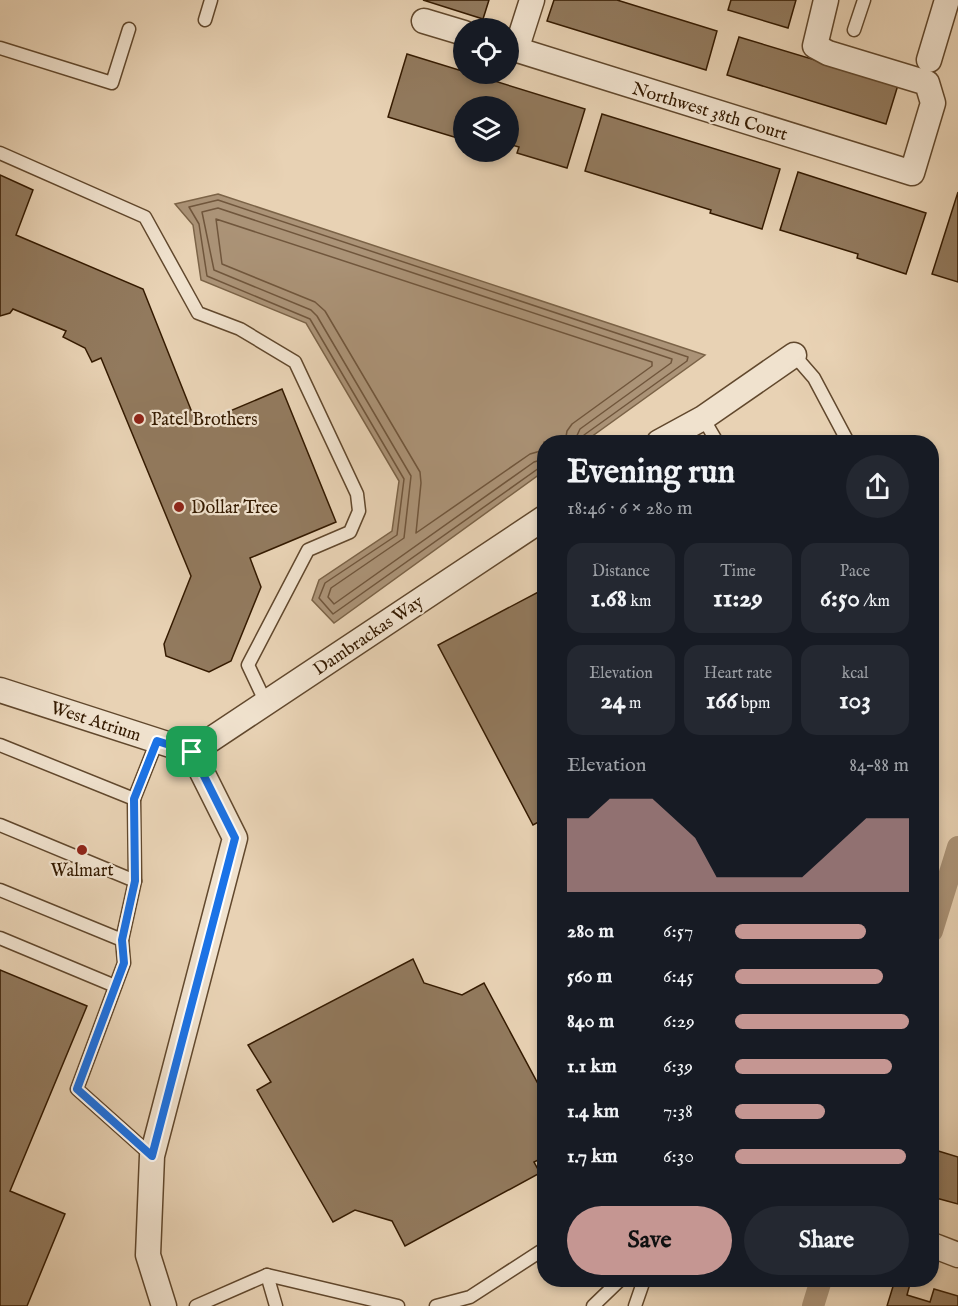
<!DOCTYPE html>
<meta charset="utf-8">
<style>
:root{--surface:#171b24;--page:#242831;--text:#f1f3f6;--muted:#9ea1a6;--accent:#c59692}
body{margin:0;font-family:"IM FELL English",serif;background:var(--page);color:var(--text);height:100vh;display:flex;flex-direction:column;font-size:22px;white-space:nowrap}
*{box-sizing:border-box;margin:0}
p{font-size:20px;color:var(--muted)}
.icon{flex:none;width:33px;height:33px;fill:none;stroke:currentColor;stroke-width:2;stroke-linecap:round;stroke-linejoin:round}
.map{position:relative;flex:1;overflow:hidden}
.drawer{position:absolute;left:537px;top:435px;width:402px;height:852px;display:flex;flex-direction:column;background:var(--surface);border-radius:24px;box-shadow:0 3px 9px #0003}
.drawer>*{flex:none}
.tools{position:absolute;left:453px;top:18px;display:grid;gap:12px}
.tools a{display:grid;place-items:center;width:66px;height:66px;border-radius:50%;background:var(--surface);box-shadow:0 3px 9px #0003;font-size:30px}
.pin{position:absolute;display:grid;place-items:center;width:51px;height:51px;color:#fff;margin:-26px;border-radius:12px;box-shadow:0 3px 9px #0006}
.round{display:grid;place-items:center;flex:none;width:63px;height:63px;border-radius:32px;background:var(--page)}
.overview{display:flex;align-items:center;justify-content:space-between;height:102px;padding:0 30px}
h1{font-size:33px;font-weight:800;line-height:45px}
.metrics{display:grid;grid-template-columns:repeat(3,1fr);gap:9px;height:102px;padding:6px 30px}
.metrics div{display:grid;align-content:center;border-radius:15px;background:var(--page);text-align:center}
.metrics b{font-size:26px;font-weight:800}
.metrics small{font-size:16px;font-weight:400}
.metrics p{font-size:16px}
.chart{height:168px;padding:12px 30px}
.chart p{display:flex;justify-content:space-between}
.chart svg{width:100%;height:108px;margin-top:6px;fill:var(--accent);opacity:.7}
.primary-button{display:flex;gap:12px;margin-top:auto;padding:12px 30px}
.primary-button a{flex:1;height:69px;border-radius:36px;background:var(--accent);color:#111;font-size:24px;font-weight:800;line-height:69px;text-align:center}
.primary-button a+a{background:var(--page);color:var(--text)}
ul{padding:0 30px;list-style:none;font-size:20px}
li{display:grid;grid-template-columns:96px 72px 1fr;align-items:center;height:45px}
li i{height:15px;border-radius:8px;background:var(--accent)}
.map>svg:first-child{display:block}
.water{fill:#ab9377;stroke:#7b6347;stroke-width:1.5}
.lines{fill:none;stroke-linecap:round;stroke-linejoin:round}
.shore{stroke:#70563c;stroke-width:1.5}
.canal{stroke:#ab9377;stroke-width:22}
.building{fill:#927a5e;stroke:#341a00;stroke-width:1.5}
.service-casing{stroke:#61482d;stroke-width:15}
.minor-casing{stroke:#61482d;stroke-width:27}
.service{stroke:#f0e2ce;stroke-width:12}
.minor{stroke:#f0e2ce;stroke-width:24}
.route-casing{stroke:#fff;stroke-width:12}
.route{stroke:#1a73e8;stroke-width:8}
.poi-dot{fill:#8f2418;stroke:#f0e2ce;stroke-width:2}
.labels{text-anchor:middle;stroke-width:4.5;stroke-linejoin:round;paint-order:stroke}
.street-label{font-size:18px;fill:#341a00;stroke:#f0e2ce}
.poi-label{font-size:18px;fill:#341a00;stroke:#f0e2ce;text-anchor:start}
</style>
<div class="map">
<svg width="958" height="1306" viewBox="0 0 958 1306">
<rect width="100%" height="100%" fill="#e8d2b4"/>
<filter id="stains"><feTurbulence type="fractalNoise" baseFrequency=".00333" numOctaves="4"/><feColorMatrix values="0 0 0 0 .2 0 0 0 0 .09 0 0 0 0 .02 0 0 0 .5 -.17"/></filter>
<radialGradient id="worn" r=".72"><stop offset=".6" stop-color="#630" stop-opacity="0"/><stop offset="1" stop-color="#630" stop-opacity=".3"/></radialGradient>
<polygon class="water" points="218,194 705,355 584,442 544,442 544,471 334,623 312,600 319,580 392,531 399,481 306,323 201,280 193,225 175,204"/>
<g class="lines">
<g class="shore">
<polyline points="544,450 530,454 416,533 421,483 420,472 325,311 315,302 222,264 216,219 652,362 652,366 572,424 567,431 565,442"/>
<polyline points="544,459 534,462 334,604 328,597 331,588 404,538 411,476 317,316 311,310 214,270 202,212 218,208 672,359 671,363 580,429 574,442"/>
<polyline points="544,467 539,468 333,614 319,598 325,583 397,535 404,479 310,319 207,276 199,224 189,207 218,200 688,357 687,361 584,435 582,442"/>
</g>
<g class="canal">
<polyline points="932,931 958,847"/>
<polyline points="813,1306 821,1280"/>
</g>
</g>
<g class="building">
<polygon points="423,0 489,0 483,19"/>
<polygon points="554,0 617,0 717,31 706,70 547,21"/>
<polygon points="731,0 796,0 788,28 728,10"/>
<polygon points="739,37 898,85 886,124 727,75"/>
<polygon points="407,54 585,109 567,168 517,153 519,147 508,144 508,106 464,106 464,140 388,117"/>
<polygon points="602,114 780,169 762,229 710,213 711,210 585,171"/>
<polygon points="798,172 926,213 906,274 857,258 858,254 780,230"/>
<polygon points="0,175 33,190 16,235 143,289 197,425 282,389 336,522 250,558 261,587 231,661 209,672 166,656 164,644 191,576 101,358 92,362 85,348 63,337 66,331 13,309 10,313 0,316"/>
<polygon points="958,192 958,282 932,274"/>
<polygon points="544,589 544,819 533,825 438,645"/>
<polygon points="413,959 424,983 462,995 484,983 544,1095 544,1157 534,1162 540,1173 405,1246 392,1221 355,1210 333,1222 257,1090 271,1082 248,1045"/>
<polygon points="0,970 87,1006 10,1191 65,1214 27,1306 0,1306"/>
<polygon points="935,1150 958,1157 958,1204 936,1198 935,1202 932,1201 932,1162"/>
<polygon points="895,1280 910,1284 907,1295 930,1302 934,1289 958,1296 958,1306 887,1306"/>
</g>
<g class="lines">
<defs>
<g id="service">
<polyline points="205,20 211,0"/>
<polyline points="854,30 864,0"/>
<polyline points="0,48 112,83 129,29"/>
<polyline points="0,153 145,217 198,313 240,329 295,362 357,494 359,511 350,532 308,550 248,665 266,703"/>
<polyline points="794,355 814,378 848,442"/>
<polyline points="703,418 717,442"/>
<polyline points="0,745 134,799 135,881 122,940 124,963 77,1089 152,1156"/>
<polyline points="134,799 157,741"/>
<polyline points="0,825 135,881"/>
<polyline points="0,890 122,940"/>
<polyline points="0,938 115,986"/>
<polyline points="267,1275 398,1306"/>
<polyline points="196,1306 267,1275 276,1306"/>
<polyline points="436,1306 470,1297 544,1249"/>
<polyline points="593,1306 620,1280"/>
<polyline points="635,1306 644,1280"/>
</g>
<g id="minor">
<polyline points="424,21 464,33"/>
<polyline points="508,47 912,173 933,103 927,83 828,53 815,46 826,0"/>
<polyline points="516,50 532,0"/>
<polyline points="929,60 947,0"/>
<polyline points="659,442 703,418 794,355"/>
<polyline points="0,690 192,752 235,838 152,1156 148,1255 164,1306"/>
<polyline points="192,752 544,518"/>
<polyline points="932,1245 958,1255"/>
</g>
</defs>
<use href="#service" class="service-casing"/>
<use href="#minor" class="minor-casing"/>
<use href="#service" class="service"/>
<use href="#minor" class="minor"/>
</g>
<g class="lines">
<defs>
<polygon id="route" points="157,741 192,752 235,838 152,1156 77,1089 124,963 122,940 135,881 134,799"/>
</defs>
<use href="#route" class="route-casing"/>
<use href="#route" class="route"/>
</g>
<g class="poi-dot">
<circle cx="139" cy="419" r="6"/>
<circle cx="179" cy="507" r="6"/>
<circle cx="82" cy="850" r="6"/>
</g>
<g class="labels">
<g class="street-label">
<text transform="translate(710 111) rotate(17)" y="6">Northwest 38th Court</text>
<text transform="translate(368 635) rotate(-34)" y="6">Dambrackas Way</text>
<text transform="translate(96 721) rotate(18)" y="6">West Atrium</text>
</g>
<g class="poi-label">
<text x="151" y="425">Patel Brothers</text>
<text x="191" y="513">Dollar Tree</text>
<text x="82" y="876" text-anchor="middle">Walmart</text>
</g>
</g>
<rect width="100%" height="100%" filter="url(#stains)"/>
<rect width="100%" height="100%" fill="url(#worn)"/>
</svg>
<div class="tools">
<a><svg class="icon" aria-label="locate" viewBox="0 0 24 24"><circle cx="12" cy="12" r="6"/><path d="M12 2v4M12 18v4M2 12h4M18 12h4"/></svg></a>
<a><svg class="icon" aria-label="layers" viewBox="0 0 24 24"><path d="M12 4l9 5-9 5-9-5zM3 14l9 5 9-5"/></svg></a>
</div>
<div class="pin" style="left:192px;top:752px;background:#1e9e55"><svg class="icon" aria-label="arrive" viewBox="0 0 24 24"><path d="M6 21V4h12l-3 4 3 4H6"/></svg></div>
<section class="drawer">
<div class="overview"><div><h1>Evening run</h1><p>18:46 · 6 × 280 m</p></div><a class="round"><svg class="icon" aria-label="share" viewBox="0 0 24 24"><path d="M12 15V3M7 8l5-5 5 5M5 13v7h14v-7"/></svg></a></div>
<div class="metrics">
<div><p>Distance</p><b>1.68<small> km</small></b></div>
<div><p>Time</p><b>11:29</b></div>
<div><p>Pace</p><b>6:50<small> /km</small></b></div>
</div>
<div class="metrics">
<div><p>Elevation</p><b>24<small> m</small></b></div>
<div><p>Heart rate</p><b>166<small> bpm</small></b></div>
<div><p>kcal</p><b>103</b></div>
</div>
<div class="chart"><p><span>Elevation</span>84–88 m</p>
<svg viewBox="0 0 160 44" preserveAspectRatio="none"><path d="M0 44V14L10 14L20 6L30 6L40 6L50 14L60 22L70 38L80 38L90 38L100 38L110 38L120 30L130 22L140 14L150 14L160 14V44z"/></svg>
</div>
<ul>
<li><b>280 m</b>6:57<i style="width:75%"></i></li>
<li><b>560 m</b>6:45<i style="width:85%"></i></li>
<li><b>840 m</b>6:29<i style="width:100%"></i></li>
<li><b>1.1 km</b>6:39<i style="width:90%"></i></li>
<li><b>1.4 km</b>7:38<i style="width:52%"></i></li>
<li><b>1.7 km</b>6:30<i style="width:98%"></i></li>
</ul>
<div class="primary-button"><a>Save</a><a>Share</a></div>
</section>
</div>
